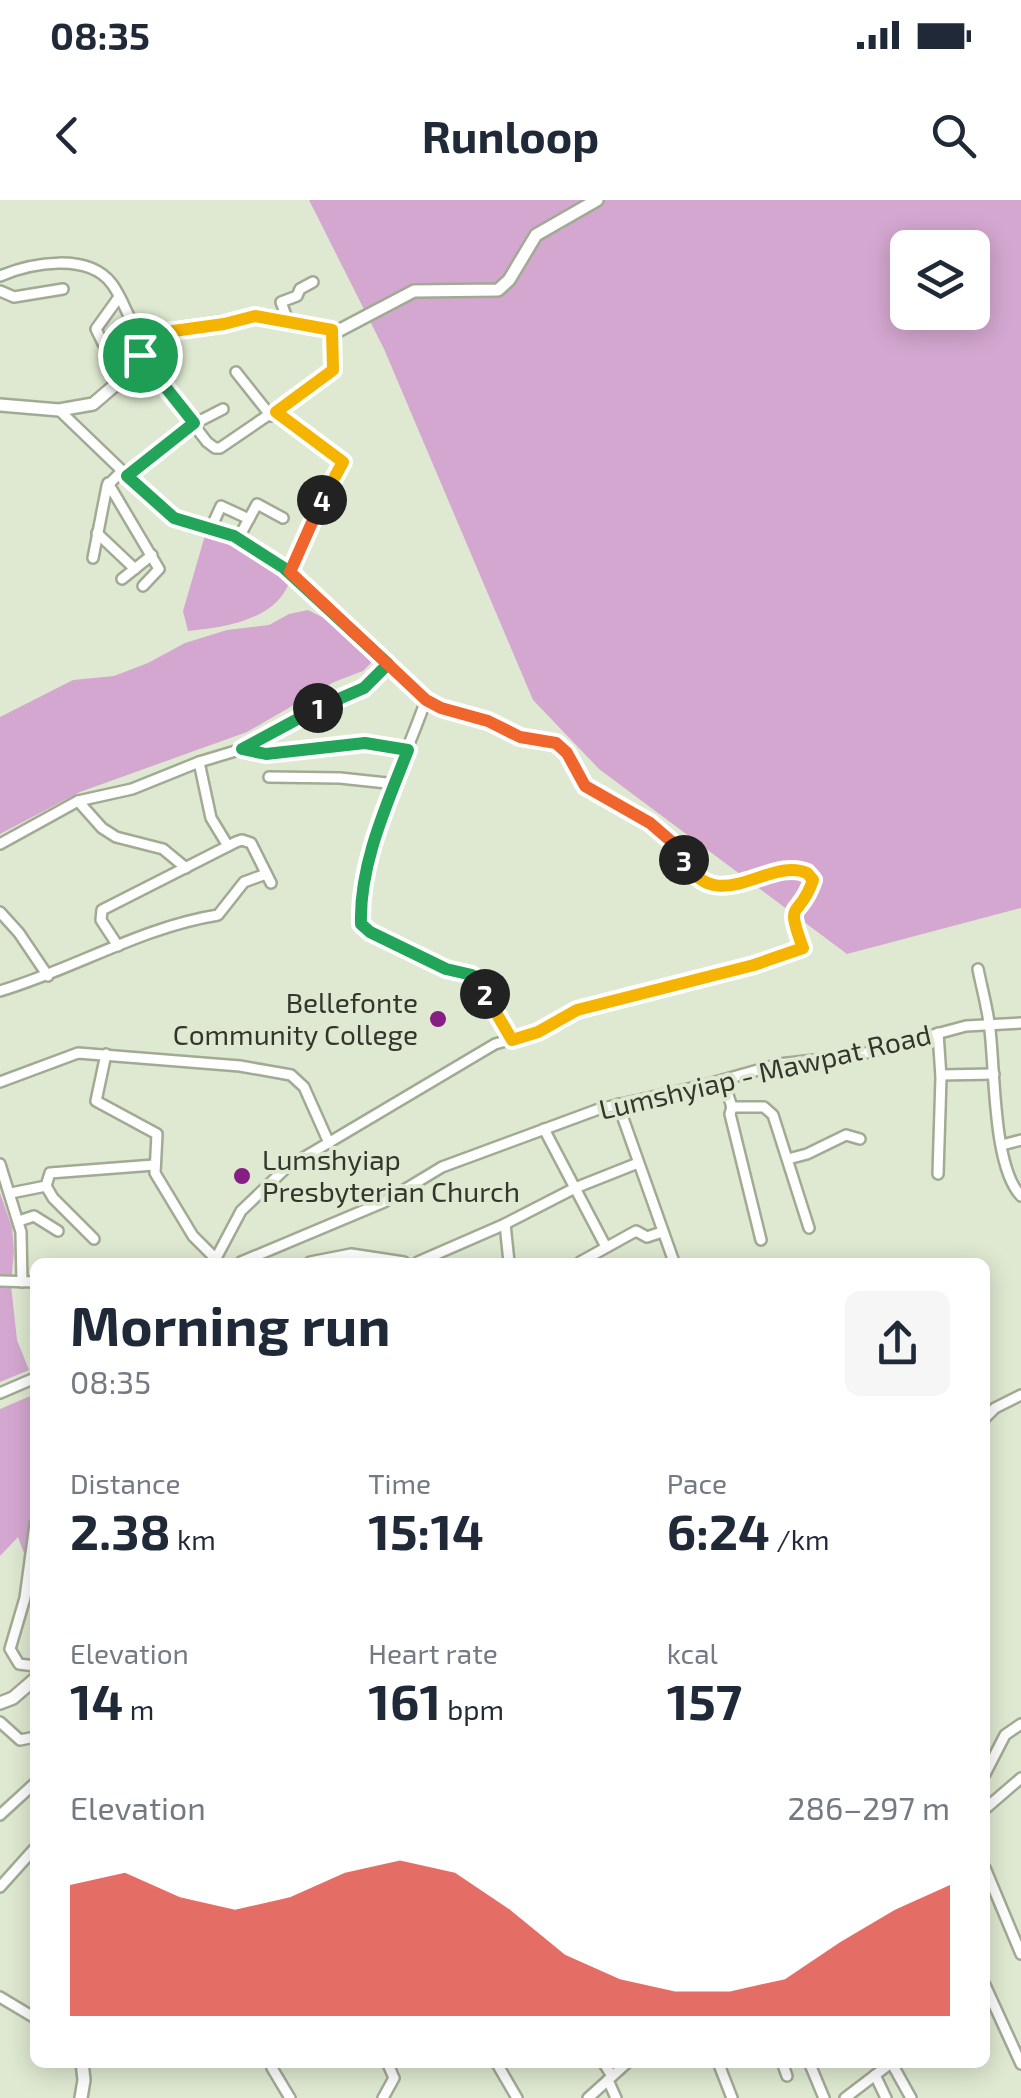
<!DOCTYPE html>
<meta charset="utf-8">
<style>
:root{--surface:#fff;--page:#f6f6f7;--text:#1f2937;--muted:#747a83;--accent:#d93025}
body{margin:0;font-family:"Exo 2",sans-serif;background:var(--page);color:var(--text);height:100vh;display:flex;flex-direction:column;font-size:38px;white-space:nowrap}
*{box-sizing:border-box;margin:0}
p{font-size:32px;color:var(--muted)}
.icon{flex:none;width:55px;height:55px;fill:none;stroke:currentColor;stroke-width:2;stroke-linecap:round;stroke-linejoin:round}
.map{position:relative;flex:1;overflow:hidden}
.sheet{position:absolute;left:30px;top:1058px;width:960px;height:810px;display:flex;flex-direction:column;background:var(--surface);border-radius:15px;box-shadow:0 5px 25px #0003}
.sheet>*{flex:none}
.buttons{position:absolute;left:890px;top:30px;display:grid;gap:20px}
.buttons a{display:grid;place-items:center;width:100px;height:100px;border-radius:15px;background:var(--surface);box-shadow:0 5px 25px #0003;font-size:50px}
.pin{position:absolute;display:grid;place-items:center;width:85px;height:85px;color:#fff;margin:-42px;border:5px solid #fff;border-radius:50%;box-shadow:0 2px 10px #0007}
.km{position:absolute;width:50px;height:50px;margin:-25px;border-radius:50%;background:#222;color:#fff;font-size:28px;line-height:50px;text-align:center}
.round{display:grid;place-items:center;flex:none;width:105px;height:105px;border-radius:15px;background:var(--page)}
.headline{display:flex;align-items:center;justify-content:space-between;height:170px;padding:0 40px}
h1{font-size:55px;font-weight:700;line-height:75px}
.figures{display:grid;grid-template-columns:repeat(3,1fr);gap:15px;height:170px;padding:10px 40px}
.figures div{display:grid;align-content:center}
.figures b{font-size:50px;font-weight:700}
.figures small{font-size:28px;font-weight:400}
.figures p{font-size:28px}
.chart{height:280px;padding:20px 40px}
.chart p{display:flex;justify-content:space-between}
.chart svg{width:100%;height:180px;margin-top:10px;fill:var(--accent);opacity:.7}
.status{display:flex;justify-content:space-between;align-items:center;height:70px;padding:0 50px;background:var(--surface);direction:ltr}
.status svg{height:28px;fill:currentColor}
header{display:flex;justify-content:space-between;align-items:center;height:130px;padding:0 40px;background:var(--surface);font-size:45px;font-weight:700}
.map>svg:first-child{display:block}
.green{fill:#d4a7d0;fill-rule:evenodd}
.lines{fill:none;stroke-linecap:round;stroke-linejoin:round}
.minor-casing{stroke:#a1aa93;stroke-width:14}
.tertiary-casing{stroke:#a1aa93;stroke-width:16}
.minor{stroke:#fff;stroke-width:9}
.tertiary{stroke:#fff;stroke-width:11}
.split-1-casing{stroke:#fff;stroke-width:20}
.split-2-casing{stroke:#fff;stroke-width:20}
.split-3-casing{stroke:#fff;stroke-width:20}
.split-4-casing{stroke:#fff;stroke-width:20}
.split-5-casing{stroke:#fff;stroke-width:20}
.split-1{stroke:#22a559;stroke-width:12}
.split-2{stroke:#22a559;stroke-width:12}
.split-3{stroke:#f5b400;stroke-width:12}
.split-4{stroke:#f0652b;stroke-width:12}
.split-5{stroke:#f5b400;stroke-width:12}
.poi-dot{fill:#871e84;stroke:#dfe9d1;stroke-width:4}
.labels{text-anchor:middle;stroke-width:8;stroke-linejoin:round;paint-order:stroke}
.poi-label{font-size:28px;fill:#32362c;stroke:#dfe9d1;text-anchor:end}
.street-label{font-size:28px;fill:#32362c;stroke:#dfe9d1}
</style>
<div class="status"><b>08:35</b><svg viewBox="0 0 49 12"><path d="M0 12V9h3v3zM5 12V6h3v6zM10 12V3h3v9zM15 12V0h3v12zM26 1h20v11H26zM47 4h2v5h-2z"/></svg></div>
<header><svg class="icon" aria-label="back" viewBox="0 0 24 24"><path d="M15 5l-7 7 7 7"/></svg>Runloop<svg class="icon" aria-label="search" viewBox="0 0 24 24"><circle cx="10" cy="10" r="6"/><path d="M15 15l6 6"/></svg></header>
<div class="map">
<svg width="1021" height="1898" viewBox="0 0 1021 1898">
<rect width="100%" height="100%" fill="#dfe9d1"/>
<g class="green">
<path d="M309 0H1021V708L847 754 599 569 533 500 384 149ZM908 48H972V112H908Z"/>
<path d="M206 332 249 349 291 378C278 420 227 427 188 431L183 411Z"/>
<polygon points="308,410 324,418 368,454 371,463 363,471 334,482 247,532 80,592 0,634 0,517 73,480 114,476 148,463 185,443 227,430 269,425 289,414"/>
<polygon points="0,993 12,1027 14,1051 11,1085 17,1140 29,1170 0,1182"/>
<polygon points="35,1194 35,1365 30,1370 18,1337 0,1356 0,1209"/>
</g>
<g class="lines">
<defs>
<g id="minor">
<path d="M0 76C31 63 88 52 112 84 126 103 129 125 147 146"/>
<polyline points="0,91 14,97 63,89"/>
<polyline points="119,97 96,129 121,180"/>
<polyline points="288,121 281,102 297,96 300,89 313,82"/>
<polyline points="140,155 207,242 215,248 220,248 330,173 335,164 332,131"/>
<polyline points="236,172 271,216"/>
<path d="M59 210 165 312 175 318 234 337 284 368 426 500 441 508 488 521 520 537 556 543 567 553 585 585 635 613 666 636 690 670 707 682 739 685 786 668 807 673 813 680C803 711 781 709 803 745L800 751 577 810 538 832 495 844 286 968 241 1011 214 1062"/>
<polyline points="277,212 344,263 310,323 289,372"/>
<polyline points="127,276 184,229 223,209"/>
<polyline points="108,283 159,369 143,386"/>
<polyline points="211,328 221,306 249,319"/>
<polyline points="97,333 135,369"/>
<polyline points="238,339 257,304 283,318"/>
<polyline points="93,358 107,286 122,271"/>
<polyline points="122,379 152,355"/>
<path d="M426 500C402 567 359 652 361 725L370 733 446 769 473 775 513 840"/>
<polyline points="242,549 256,554 266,554 345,544 376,543 408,549"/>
<polyline points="199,562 211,618 228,646"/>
<polyline points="269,577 340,578 396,584"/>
<polyline points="78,601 102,628 116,637 163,649 186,668"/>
<polyline points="0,644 78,601 132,589 199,562 242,549 310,510 364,488 388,464"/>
<polyline points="0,712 19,733 48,776"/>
<polyline points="118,746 101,720 102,710 236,642 242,640 251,643 271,683"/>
<path d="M978 769C982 789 988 810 990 830 995 872 993 967 1021 996"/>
<path d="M0 791C74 769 142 727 218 715L244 682 266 674"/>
<polyline points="938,833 941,877 938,974"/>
<polyline points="106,854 96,901 157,934 155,973 193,1036 216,1059"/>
<polyline points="941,875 994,874"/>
<polyline points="723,880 732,907 764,907 773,915 809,1028"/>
<polyline points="0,882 78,853 240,866 291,875 304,887 329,943"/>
<polyline points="618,904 674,1062"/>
<polyline points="732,907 730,914 761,1040"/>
<polyline points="544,929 606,1047"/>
<polyline points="1002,945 1021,940"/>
<polyline points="788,959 807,954 846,935 860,939"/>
<polyline points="0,964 21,1032 22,1082"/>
<polyline points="11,993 46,986"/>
<polyline points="19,1021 34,1016 58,1031"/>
<polyline points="505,1024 509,1062"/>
<polyline points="94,1039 53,998 46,986 50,973 154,965"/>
<polyline points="241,1062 384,1002 442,967 599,909 705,885 779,864 858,855 966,826 1021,823"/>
<polyline points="310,1062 351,1054 404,1062"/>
<polyline points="418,1062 503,1025 575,988 638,963"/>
<polyline points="580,1062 636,1031 647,1037 662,1032"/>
<polyline points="0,1081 35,1082"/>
<polyline points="0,1193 35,1178"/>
<polyline points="985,1218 995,1208 1021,1195"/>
<polyline points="35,1324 25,1398 10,1449 19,1464 35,1466"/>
<polyline points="0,1522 20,1540 35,1537"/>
<polyline points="985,1574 1005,1535 1021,1524"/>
<polyline points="985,1609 1021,1578"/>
<polyline points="0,1615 35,1583"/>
<polyline points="985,1668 1021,1754"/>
<polyline points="0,1687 35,1648"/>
<polyline points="985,1785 1021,1864"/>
<polyline points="0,1797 35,1818"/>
<polyline points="496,1862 517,1898"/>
<polyline points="603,1862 612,1876"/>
<polyline points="718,1862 732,1898"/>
<polyline points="782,1862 787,1876"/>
<polyline points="809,1862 824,1898"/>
<polyline points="891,1862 911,1898"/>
<polyline points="272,1868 290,1898"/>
<polyline points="875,1875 886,1898"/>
<polyline points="608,1880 616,1898"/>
<polyline points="383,1898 394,1878 387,1862"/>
<polyline points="588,1898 628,1862"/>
<polyline points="845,1898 891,1863"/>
</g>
<g id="tertiary">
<polyline points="0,205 59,210 93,204 121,180 153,140 174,129 266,116 338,131 414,91 498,90 509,80 536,35 597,0"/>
<polyline points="0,1503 13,1498 35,1479"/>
<polyline points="81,1898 84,1880 82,1862"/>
</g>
</defs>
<use href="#minor" class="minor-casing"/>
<use href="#tertiary" class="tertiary-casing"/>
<use href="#minor" class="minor"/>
<use href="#tertiary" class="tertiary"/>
</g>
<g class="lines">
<defs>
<polyline id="split-1" points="140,155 194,223 127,276 174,318 234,336 284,368 388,464 364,488 318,508"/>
<path id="split-2" d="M318 508 242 549 266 554 365 543 408 550C387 604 359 665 361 724L370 732 446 769 472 775 485 794"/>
<path id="split-3" d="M485 794 512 840 538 832 577 810 754 765 803 748C784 697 799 721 813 680L807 673C769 656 717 719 684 660"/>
<polyline id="split-4" points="322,300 290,372 426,500 441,508 488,521 520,537 556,543 567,553 585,586 650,623 672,642 684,660"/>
<polyline id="split-5" points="140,155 153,140 166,132 224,124 255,116 332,130 333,170 276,212 343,262 322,300"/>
</defs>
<use href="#split-1" class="split-1-casing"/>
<use href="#split-2" class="split-2-casing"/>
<use href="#split-3" class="split-3-casing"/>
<use href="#split-4" class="split-4-casing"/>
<use href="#split-5" class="split-5-casing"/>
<use href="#split-1" class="split-1"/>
<use href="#split-2" class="split-2"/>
<use href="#split-3" class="split-3"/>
<use href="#split-4" class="split-4"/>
<use href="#split-5" class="split-5"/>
</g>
<g class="poi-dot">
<circle cx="438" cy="819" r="10"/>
<circle cx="242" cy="976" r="10"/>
</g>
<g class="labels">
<g class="poi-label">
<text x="418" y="813">Bellefonte<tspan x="418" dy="32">Community College</tspan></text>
<text x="262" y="970" text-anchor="start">Lumshyiap<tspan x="262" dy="32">Presbyterian Church</tspan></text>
</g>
<g class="street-label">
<text transform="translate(765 872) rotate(-13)" y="10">Lumshyiap - Mawpat Road</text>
</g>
</g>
</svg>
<div class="buttons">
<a><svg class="icon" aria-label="layers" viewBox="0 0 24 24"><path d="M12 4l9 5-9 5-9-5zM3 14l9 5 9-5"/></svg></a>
</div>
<div class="pin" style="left:140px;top:155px;background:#1e9e55"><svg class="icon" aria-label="arrive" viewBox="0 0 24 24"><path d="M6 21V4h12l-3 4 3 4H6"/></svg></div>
<b class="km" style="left:318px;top:508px">1</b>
<b class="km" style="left:485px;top:794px">2</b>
<b class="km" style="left:684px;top:660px">3</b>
<b class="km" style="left:322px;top:300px">4</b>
<section class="sheet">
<div class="headline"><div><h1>Morning run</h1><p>08:35</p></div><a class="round"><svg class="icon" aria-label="share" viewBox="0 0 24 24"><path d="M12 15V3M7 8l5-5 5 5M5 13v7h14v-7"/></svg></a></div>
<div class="figures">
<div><p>Distance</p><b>2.38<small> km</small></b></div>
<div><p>Time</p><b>15:14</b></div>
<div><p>Pace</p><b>6:24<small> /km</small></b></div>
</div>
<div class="figures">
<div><p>Elevation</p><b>14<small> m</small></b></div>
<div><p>Heart rate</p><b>161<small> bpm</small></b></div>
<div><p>kcal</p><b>157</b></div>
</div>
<div class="chart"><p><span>Elevation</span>286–297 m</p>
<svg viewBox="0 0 160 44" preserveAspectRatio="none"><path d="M0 44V12L10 9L20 15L30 18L40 15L50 9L60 6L70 9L80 18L90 29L100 35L110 38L120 38L130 35L140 26L150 18L160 12V44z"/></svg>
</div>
</section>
</div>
